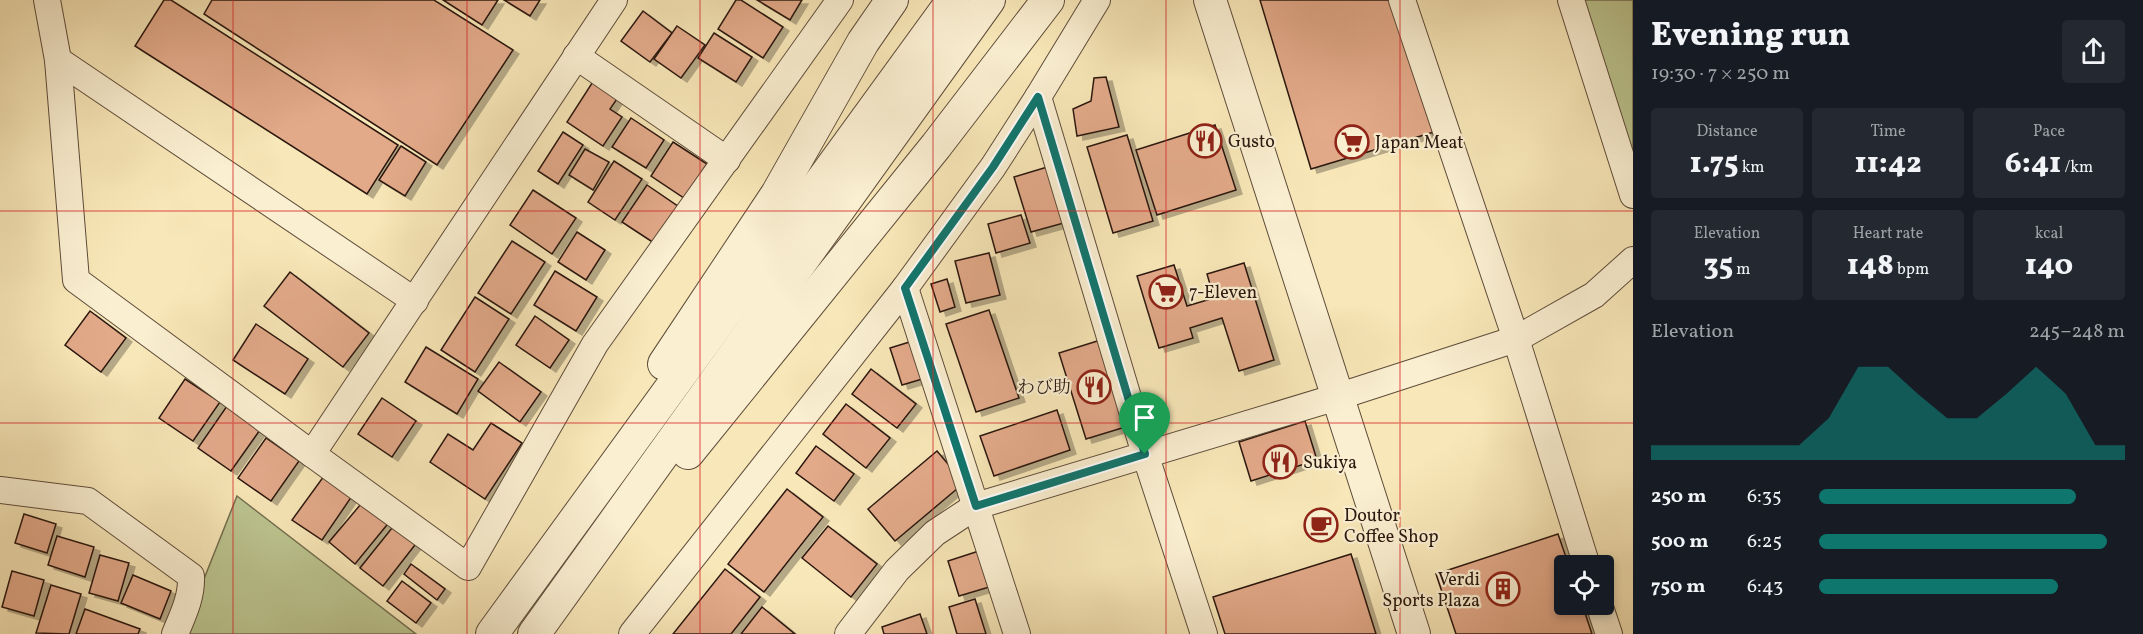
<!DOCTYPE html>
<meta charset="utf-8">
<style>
:root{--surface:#171b24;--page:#242831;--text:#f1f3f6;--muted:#9ea1a6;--accent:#0f766e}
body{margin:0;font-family:Vollkorn,"Noto Serif JP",serif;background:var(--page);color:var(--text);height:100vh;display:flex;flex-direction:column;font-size:22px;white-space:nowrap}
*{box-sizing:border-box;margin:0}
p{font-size:20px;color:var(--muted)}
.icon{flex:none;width:33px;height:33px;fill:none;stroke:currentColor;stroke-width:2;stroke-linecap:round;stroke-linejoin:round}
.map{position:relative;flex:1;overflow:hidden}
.details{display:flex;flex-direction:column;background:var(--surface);width:510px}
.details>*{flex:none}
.buttons{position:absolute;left:1554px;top:555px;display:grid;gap:12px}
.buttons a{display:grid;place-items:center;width:60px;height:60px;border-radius:6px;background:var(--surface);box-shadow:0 3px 9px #0003;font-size:30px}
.pin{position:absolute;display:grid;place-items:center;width:51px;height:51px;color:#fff;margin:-62px -26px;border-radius:50% 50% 50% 0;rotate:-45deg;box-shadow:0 0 6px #0007}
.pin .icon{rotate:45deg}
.round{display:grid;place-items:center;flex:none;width:63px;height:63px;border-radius:6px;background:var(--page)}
.head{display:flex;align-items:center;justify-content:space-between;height:102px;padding:0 18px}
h1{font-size:33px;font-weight:800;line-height:45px}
.metrics{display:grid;grid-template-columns:repeat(3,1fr);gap:9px;height:102px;padding:6px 18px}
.metrics div{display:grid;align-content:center;border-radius:6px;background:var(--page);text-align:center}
.metrics b{font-size:30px;font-weight:800}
.metrics small{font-size:16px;font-weight:400}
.metrics p{font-size:16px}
.chart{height:168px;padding:12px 18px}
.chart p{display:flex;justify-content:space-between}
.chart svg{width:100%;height:108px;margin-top:6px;fill:var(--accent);opacity:.7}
ul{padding:0 18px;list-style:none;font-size:20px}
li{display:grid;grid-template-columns:96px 72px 1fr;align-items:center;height:45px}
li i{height:15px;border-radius:8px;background:var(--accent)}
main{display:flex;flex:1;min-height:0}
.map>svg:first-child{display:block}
.green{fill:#bcc590;stroke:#746e50;stroke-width:1.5}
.building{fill:#e3aa8a;stroke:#2b1810;stroke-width:1.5;filter:url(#shadow)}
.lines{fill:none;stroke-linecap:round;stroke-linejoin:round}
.minor-casing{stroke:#5e4c3a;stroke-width:28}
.tertiary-casing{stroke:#5e4c3a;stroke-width:34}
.minor{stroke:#faefd1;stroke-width:26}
.tertiary{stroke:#faefd1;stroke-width:32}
.route-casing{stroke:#fff;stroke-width:12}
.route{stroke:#0f766e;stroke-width:8}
.grid{fill:none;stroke:#d62828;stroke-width:1.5;stroke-opacity:0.55}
.labels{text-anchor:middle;stroke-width:4.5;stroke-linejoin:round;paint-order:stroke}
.poi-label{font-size:18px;fill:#2b1810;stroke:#faefd1;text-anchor:start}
</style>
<main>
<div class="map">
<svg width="1633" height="634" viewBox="0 0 1633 634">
<defs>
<filter id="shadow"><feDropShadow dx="6" dy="4" stdDeviation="0" flood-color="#0004"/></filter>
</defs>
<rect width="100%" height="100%" fill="#f8e7b8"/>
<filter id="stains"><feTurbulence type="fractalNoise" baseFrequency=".00333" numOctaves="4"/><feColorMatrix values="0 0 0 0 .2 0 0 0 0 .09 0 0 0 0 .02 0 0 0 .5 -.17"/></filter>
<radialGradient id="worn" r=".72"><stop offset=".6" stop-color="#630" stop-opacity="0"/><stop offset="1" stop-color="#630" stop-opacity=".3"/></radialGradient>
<g class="green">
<polygon points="1578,0 1633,0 1633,178"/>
<polygon points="237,496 416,634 182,634"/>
</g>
<g class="building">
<polygon points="164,0 171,0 398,145 367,194 135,46"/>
<polygon points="212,0 434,0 513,50 437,165 204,14"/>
<polygon points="443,0 498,0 482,25"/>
<polygon points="504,0 540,0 530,16"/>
<polygon points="736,0 741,0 783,27 763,58 718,29"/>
<polygon points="757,0 802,0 790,20"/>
<polygon points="1260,0 1394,0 1434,132 1311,169"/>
<polygon points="643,11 672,33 650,62 621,41"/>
<polygon points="677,26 705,45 681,78 654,59"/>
<polygon points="714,33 752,57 736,82 698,58"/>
<polygon points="1106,77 1119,127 1077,136 1073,109 1091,101 1094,78"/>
<polygon points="594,80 619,96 610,109 622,117 603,146 567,122"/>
<polygon points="631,118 664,140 646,168 612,147"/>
<polygon points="1215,125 1236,190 1157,215 1136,150"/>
<polygon points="563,132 583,145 558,184 538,171"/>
<polygon points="1127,135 1153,221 1113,233 1087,147"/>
<polygon points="673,142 707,164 684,198 651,176"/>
<polygon points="401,146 426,162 405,196 379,180"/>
<polygon points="585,149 609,162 593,190 569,175"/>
<polygon points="614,161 642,179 615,220 588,202"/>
<polygon points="1054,165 1071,221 1031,232 1014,177"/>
<polygon points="647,185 682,209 657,245 622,222"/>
<polygon points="533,190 576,218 552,254 510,225"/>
<polygon points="1021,215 1030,243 996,253 988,224"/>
<polygon points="577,232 605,250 586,280 558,262"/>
<polygon points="512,241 545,262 511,314 478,293"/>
<polygon points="989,253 1000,295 966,303 955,261"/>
<polygon points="1244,263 1274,360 1239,371 1222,318 1190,328 1193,338 1159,348 1137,276 1174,265 1187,306 1214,298 1207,274"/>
<polygon points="555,271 597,297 576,331 534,305"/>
<polygon points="290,272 369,333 343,367 264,306"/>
<polygon points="947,279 955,307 940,312 931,284"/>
<polygon points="475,297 509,319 475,372 441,350"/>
<polygon points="989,310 1019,398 976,412 946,324"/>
<polygon points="90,311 126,338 101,372 65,345"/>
<polygon points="535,316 569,340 550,368 516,345"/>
<polygon points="256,324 308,359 285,394 233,360"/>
<polygon points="1107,338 1135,424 1086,439 1059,353"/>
<polygon points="916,340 929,377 902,385 890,348"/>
<polygon points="426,347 478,379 457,414 405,382"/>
<polygon points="499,362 541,392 520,422 478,391"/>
<polygon points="871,369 916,404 897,428 852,394"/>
<polygon points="185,379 220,402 193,441 159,418"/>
<polygon points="382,398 416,421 392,457 358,434"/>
<polygon points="846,404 890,438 866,468 823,434"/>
<polygon points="227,406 260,430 231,471 198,448"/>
<polygon points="1057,410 1070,450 994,476 980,436"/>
<polygon points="1305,421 1317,460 1251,481 1239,442"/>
<polygon points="491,423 522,443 485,499 430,462 448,434 473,450"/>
<polygon points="266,438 299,461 271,501 238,478"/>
<polygon points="816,446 854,474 834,501 796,473"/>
<polygon points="937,451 964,483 895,541 868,509"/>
<polygon points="324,476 352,496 322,540 292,520"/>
<polygon points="787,489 823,517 764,592 728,564"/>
<polygon points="366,498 391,520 355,564 329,542"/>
<polygon points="24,514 56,524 47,553 15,543"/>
<polygon points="396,523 418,541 383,586 360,568"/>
<polygon points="828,526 877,564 851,597 802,558"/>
<polygon points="1558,534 1569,566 1564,566 1564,604 1582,604 1592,634 1456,634 1436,574"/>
<polygon points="57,536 94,547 85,577 48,565"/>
<polygon points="985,549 996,585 959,596 948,561"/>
<polygon points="1351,554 1376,634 1225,634 1213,597"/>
<polygon points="100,555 129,563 118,601 89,593"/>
<polygon points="411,564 445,589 437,600 404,574"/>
<polygon points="725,569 760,597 731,634 673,634"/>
<polygon points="12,571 44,580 34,616 2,607"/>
<polygon points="133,575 171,591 160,619 121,603"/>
<polygon points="402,581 431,603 416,623 387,601"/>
<polygon points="51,585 81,594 69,634 36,633"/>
<polygon points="975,599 986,634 957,634 949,607"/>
<polygon points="762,607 795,634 741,634"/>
<polygon points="85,609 140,629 138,634 76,634"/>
<polygon points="920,614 927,634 884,634 882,627"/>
</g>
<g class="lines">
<defs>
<g id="minor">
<polyline points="47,0 58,60 76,280 312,454"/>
<polyline points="614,0 312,454 468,567 595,344 840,0"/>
<polyline points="1402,0 1516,339 1587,566"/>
<polyline points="1571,0 1633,195"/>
<polyline points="576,56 727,160"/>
<polyline points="58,60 415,301"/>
<polyline points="1038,97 1145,454 1204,634"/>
<polyline points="905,288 1017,634"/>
<path d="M0 490 88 501 191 576C192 597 183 615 175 634"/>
<polyline points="1599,604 1609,634"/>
<polyline points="632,634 905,288 993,167 1038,97 1097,0"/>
<polyline points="848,634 897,570 935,533 976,506 1337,397 1516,339 1594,295 1633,260"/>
</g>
<g id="tertiary">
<polyline points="1210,0 1414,634"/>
<polyline points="664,364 777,194 863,42 892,0"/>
<polyline points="688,453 936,146 1048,0"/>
<polyline points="492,634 953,0"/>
<polyline points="534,634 989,0"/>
</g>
</defs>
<use href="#minor" class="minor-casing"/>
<use href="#tertiary" class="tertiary-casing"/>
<use href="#minor" class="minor"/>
<use href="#tertiary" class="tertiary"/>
</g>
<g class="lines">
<defs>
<polygon id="route" points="1038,97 1145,454 976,506 905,288 993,167"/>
</defs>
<use href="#route" class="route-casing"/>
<use href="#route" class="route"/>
</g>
<path class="grid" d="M233 0V634M467 0V634M700 0V634M933 0V634M1166 0V634M1400 0V634M0 211H1633M0 423H1633"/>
<defs>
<symbol id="restaurant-ring" viewBox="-11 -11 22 22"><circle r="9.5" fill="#faefd1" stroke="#8f2418" stroke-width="1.5"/><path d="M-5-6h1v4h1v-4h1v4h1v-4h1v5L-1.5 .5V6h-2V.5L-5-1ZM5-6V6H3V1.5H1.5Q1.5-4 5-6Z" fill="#8f2418"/></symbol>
<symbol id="supermarket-ring" viewBox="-11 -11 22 22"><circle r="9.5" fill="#faefd1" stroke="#8f2418" stroke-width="1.5"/><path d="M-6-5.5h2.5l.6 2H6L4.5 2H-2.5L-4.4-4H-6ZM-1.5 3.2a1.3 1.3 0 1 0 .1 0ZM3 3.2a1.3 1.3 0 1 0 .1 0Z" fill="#8f2418"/></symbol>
<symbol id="cafe-ring" viewBox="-11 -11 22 22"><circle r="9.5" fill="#faefd1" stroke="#8f2418" stroke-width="1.5"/><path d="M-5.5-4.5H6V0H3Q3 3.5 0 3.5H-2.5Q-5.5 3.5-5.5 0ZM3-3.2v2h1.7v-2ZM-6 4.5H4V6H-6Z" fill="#8f2418"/></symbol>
<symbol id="building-ring" viewBox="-11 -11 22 22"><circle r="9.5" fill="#faefd1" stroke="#8f2418" stroke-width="1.5"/><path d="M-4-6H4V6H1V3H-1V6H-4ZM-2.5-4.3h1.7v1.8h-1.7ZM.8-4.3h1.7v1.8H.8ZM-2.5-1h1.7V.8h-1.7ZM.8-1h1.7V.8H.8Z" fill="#8f2418"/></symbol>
</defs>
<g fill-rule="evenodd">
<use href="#restaurant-ring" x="1186" y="122" width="38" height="38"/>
<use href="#supermarket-ring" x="1333" y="123" width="38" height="38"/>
<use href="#supermarket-ring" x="1147" y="273" width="38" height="38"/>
<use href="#restaurant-ring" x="1075" y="368" width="38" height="38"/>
<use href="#restaurant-ring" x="1261" y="443" width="38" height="38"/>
<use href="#cafe-ring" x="1302" y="506" width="38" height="38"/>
<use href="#building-ring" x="1484" y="570" width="38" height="38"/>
</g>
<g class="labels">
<g class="poi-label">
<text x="1228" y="147">Gusto</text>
<text x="1375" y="148">Japan Meat</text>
<text x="1189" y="298">7-Eleven</text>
<text x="1071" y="393" text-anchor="end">わび助</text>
<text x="1303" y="468">Sukiya</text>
<text x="1344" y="521">Doutor<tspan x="1344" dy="21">Coffee Shop</tspan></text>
<text x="1480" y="585" text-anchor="end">Verdi<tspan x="1480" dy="21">Sports Plaza</tspan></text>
</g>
</g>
<rect width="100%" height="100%" filter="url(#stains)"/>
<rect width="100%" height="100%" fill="url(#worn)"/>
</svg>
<div class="buttons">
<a><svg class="icon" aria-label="locate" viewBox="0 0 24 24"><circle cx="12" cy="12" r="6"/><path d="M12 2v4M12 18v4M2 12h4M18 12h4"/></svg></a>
</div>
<div class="pin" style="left:1145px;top:454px;background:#1e9e55"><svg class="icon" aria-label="arrive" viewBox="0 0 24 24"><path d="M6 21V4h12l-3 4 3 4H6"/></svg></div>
</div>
<section class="details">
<div class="head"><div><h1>Evening run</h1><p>19:30 · 7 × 250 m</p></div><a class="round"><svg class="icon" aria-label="share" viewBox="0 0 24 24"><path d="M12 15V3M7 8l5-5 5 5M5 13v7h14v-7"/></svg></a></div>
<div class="metrics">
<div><p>Distance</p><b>1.75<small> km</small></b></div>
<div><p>Time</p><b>11:42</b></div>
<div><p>Pace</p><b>6:41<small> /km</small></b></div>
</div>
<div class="metrics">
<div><p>Elevation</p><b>35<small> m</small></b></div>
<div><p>Heart rate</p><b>148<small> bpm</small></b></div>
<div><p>kcal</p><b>140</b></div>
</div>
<div class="chart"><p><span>Elevation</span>245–248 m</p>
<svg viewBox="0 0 160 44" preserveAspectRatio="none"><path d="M0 44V38L10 38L20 38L30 38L40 38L50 38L60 27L70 6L80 6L90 17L100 27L110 27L120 17L130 6L140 17L150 38L160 38V44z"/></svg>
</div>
<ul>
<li><b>250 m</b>6:35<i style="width:84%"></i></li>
<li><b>500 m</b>6:25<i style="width:94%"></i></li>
<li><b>750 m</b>6:43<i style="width:78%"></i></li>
</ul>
</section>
</main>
